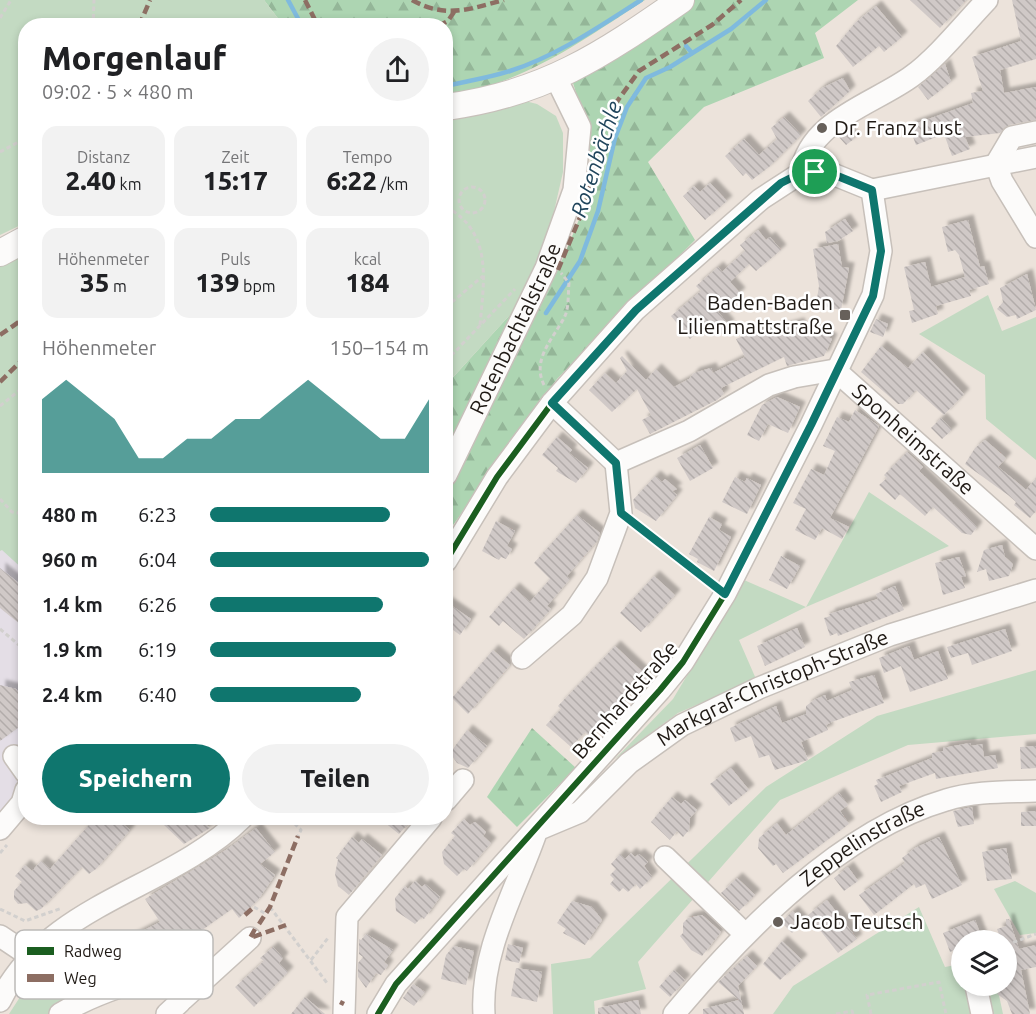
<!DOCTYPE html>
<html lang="de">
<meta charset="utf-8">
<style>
:root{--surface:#fff;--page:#f2f2f2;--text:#202124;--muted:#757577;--accent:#0f766e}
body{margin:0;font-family:Ubuntu,sans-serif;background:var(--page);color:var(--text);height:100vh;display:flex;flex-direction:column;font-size:22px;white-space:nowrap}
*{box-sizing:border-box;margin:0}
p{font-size:20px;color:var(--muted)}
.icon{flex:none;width:33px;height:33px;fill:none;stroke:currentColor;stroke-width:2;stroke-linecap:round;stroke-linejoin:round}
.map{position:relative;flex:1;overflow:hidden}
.drawer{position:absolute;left:18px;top:18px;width:435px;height:807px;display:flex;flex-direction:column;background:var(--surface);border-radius:24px;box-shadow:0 3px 9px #0003}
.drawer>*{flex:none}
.tools{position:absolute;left:951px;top:930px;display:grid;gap:12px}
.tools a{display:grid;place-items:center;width:66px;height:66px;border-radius:50%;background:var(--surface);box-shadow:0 3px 9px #0003;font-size:30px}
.pin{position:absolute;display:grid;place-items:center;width:51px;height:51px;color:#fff;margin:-26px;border:3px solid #fff;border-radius:50%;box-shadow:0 2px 6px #0007}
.round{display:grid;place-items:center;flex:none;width:63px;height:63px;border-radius:32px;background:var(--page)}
.head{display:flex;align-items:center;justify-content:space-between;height:102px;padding:0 24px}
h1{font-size:33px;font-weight:800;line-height:45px}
.stats{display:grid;grid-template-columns:repeat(3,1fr);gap:9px;height:102px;padding:6px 24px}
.stats div{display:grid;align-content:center;border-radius:15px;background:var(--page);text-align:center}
.stats b{font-size:26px;font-weight:800}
.stats small{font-size:16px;font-weight:400}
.stats p{font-size:16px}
.chart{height:168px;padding:12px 24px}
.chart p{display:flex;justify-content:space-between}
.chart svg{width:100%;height:108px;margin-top:6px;fill:var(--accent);opacity:.7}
.action{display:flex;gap:12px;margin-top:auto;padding:12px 24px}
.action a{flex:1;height:69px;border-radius:36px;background:var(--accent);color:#fff;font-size:24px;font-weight:800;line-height:69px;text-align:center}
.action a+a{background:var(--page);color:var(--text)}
ul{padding:0 24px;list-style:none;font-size:20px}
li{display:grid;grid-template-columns:96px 72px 1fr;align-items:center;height:45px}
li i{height:15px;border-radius:8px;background:var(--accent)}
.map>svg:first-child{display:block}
.medical{fill:#e4dee6}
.forest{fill:url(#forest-firs)}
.green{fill:#c3dac2}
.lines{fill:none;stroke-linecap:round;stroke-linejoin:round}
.stream{stroke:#7fbade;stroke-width:4.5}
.building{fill:url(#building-back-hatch);filter:url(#shadow)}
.minor-casing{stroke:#c7c0ba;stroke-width:24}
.major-casing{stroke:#c7c0ba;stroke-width:28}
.path{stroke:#d2d0ce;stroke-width:3;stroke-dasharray:4.5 3;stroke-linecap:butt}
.minor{stroke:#fcfbfa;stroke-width:21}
.major{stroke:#fcfbfa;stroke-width:26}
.quiet{stroke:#8d6e63;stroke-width:4.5;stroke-dasharray:9 4.5;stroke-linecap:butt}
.cycleway-casing{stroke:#fff;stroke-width:10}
.cycleway{stroke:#1b5e20;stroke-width:6}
.route-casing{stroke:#fff;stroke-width:12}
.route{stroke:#0f766e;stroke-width:8}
.poi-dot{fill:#67605a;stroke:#fff;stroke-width:2}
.labels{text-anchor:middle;stroke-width:5;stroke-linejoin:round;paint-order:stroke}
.poi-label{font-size:21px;fill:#1f1914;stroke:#fff;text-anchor:start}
.street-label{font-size:21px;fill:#1f1914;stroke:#fff}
.water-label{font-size:22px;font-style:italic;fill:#20455c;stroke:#fff}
.key{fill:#fff;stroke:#bcbab8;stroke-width:1.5}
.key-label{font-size:16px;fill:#1f1914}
</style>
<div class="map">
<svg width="1036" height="1014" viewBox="0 0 1036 1014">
<defs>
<pattern id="forest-firs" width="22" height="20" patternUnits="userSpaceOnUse" patternTransform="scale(1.5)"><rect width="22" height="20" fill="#add5b2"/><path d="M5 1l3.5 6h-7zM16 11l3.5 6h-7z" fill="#94b698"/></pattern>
<pattern id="building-back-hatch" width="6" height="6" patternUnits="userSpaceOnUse" patternTransform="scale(1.5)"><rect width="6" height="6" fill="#d0c9c7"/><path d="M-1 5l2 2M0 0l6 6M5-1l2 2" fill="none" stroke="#b2acaa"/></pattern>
<filter id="shadow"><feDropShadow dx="5.5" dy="-5.5" stdDeviation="1.5" flood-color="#0004"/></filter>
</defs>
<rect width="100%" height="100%" fill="#ece3db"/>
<polygon class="medical" points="2,549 25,571 26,746 21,750 26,800 0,829 0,551"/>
<g class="forest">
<path d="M264 0H645C583 40 521 86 446 95V26L283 25Z"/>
<polygon points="659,0 858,0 815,33 824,58 704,107 648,162 695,240 557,379 446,535 446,385 517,307 558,270 583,210 591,159 587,128 573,83 660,25"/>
<polygon points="532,728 576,768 517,827 487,797"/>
</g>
<g class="green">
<polygon points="0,0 264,0 283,25 26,26 25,223 0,235"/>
<polygon points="525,101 537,104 556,116 563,133 563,172 550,229 517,307 446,385 446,116"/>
<polygon points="25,253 25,571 2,550 0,551 0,266"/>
<polygon points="988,295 1002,331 1036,317 1036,460 986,419 985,375 919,334"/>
<polygon points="869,492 949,546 806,607 739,640 756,679 678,713 615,759 673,699 744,580 806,607"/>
<polygon points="1036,670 1036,734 908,745 780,800 638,962 646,989 594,1001 595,1014 553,1014 551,964 590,958 766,787 877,716"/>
<polygon points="1015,881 1036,893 1036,933 1020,935 994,889"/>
<polygon points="919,907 945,967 961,964 962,986 997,986 1003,1014 773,1014 793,986"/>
<polygon points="42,963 72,1014 9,1014"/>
</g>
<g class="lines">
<g class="stream">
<polyline points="288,0 302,26"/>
<polyline points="686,46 692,53"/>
<path d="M446 86C467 81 489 78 510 71 557 56 600 26 641 0"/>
<polyline points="546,313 580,261 598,211 615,138 627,107 646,78 670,67 731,29 766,0"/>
</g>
</g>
<g class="building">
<polygon points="910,0 966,0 940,28"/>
<polygon points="1012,0 1036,0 1036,59 1000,70 1004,93 1036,87 1036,120 1009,125 1000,133 965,137 970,149 952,156 944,134 916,145 909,126 973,103 971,93 983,91 972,57 1021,41"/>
<polygon points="876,6 902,37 884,52 879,46 853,67 836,46 855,23"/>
<polygon points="945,64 951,82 928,100 918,87"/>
<polygon points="843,78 850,91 821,117 808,101 822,88"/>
<polygon points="784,117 801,135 769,167 752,180 746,173 743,176 725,156 744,139 759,155 777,139 771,128"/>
<polygon points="847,130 854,139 846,145 838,136"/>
<polygon points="710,183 727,201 705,220 683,196 694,186 700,192"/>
<polygon points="845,219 853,231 838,241 827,243 825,232"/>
<polygon points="968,220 980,267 984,266 989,284 969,290 971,296 936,306 938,314 912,323 909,311 914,310 904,267 925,262 931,287 965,277 959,255 955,250 948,252 942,227"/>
<polygon points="758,230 766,240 770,237 781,250 756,271 749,264 730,282 740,293 718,312 729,325 720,336 708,323 690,339 671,316 701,291 696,286 718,267 722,272 745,251 740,245"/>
<polygon points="838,244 842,267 849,268 841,310 816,305 819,286 813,249"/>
<polygon points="1027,274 1036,310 1017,319 1016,315 1007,317 997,309 1003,302 1000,288"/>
<polygon points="876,319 888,324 883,337 870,332"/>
<polygon points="799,323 803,336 817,332 832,339 824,356 787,366 784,357 721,388 724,394 717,400 650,434 642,420 651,415 637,389 612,412 589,390 605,373 616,383 627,371 620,358 622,356 646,380 656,369 674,387 689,379 694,373 711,368 713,373 745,357 736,339 760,328 762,333"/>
<polygon points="881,346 908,368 923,352 964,394 944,415 916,390 903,404 898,404 861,372"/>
<polygon points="777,397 800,407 788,433 768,424 759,441 747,435 762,405"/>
<polygon points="855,410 879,426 830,518 849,527 842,539 822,528 815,540 795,530 806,509 793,503 811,469 824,475 835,451 823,446 837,417 849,422"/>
<polygon points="941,418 952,430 942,439 931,428"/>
<polygon points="557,437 572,450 569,453 588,468 576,483 556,471 558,468 542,455"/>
<polygon points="985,440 1006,458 998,467 1018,483 1026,490 1036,478 1036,511 1030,518 1014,505 1016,502 1008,495 965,464 975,448"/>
<polygon points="700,445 713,468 690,481 677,458"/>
<polygon points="907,452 923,467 919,471 977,527 971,535 962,533 933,507 925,516 900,494 895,500 879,485 887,478 884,475"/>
<polygon points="655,476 662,482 665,479 677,489 672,491 677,495 656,521 635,508 633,500"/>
<polygon points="735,477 745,482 747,478 761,485 747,514 722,502"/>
<polygon points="577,515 600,533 597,541 567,576 570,579 547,606 551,609 524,639 503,621 499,626 489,617 514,588 530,602 550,579 534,563"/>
<polygon points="709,517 722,524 719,530 731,537 714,571 697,562 698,559 689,554"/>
<polygon points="496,521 515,531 507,546 512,549 506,559 501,557 499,560 482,551"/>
<polygon points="1002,545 1005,557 1013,564 1009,576 989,581 986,569 977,572 984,550"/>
<polygon points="781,556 800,566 787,589 769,580"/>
<polygon points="959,557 966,576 961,577 965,588 943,595 935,563"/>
<polygon points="0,568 26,589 26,629 0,608"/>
<polygon points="654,576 675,595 641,632 620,613"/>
<polygon points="895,586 904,610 838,636 837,633 830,636 824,618 830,616 829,614 878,599 876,594"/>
<polygon points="446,602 471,619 460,635 446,625"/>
<polygon points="797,628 805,647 765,666 757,646"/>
<polygon points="1005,629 1012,651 972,665 968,653 951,658 947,647"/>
<polygon points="615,646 647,676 590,737 585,732 571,747 546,725 561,709 558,706"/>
<polygon points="909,646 914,660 938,651 948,679 910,692 901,666 884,673 879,658"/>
<polygon points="493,650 510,665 468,714 452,698"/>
<polygon points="874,675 884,703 832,722 826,725 828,730 801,742 808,760 775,770 769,755 759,758 751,736 735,742 730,728 776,706 782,723 806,714 806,706 814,700 825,695 827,701 852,690 849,682"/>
<polygon points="0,685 16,689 26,703 26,722 0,741"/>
<polygon points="467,730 487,746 468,768 457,763 450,753"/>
<polygon points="970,743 971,746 982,744 984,757 995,755 998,768 936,779 935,773 899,786 902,792 881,802 874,786 878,784 876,780 932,758 932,753 943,751 943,748"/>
<polygon points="1036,746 1036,768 1021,769 1020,747"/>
<polygon points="731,768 749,790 729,806 710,784"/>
<polygon points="839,793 848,805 840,811 849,824 783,873 776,864 773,866 758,848 759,838 777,823 786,835"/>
<polygon points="672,797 681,804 685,800 697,810 690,818 689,830 683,837 677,831 670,840 651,822"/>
<polygon points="972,807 974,824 958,827 953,811"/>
<polygon points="1036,811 1036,826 1021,826 1021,812"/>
<polygon points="95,818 116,818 130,830 96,869 89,874 82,867 41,909 36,911 27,903 18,904 14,899 14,891 22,882 15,876 25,865 32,871 41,861 50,869"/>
<polygon points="170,818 198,818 210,828 184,844 164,825"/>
<polygon points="379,818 413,818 399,834"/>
<polygon points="464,819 470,825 475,822 486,832 483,836 491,843 467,871 464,869 457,876 444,864 442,852 455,836 451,833"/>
<polygon points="256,828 275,852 260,864 275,875 258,900 239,918 232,909 195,935 202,946 175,962 166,963 164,959 153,965 144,951 117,965 116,961 95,972 98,979 73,993 58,956 86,943 92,957 160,922 145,899 226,850"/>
<polygon points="352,837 359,843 362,839 382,855 349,895 338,886 335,874 338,859 336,858"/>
<polygon points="939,837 962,885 932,899 925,884 916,888 914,884 874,915 859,895 905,863 902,858 915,848"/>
<polygon points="1006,848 1012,879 987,881 982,852"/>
<polygon points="631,853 635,857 639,854 648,862 644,866 652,877 640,889 636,884 628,892 623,888 619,892 610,884 614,879 610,875 616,869 611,864 620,854 625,859"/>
<polygon points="848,867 858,881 844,891 834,878"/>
<polygon points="737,878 755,895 739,911 721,893"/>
<polygon points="415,881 422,887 425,884 440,897 424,919 422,917 415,924 396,911 395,898 405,886 408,889"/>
<polygon points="827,900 857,939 838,953 808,915"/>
<polygon points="572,901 592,907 602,920 585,945 563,933 566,929 557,923"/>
<polygon points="793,911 803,922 792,933 781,922"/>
<polygon points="702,915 721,932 702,956 691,950 680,936 683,933 683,923 688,918"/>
<polygon points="1006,919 1009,919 1019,949 1036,945 1036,967 1021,970 1030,1014 1012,1014 1007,1001 997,994 1006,986 1006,940 1001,940 997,929 1006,926"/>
<polygon points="975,920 982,938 962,940 962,947 950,952 943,933"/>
<polygon points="366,934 393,950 384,962 388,965 381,975 376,973 366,988 358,977 358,963 363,957 359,954 359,939 361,940"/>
<polygon points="782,941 802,960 780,980 763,964"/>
<polygon points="508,944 523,948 519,963 505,960"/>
<polygon points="454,946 474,951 466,985 441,979 446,955"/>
<polygon points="273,947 283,958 279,963 288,972 254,1007 235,987 264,961 260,958"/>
<polygon points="747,956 757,966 738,986 744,1014 703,1014 703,1009 739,1000 718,982"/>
<polygon points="516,968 542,972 537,1002 511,996"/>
<polygon points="674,970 685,980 670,997 659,987"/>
<polygon points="413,984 425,992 414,1006 403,998"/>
<polygon points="305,997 325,1014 291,1014"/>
<polygon points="638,1000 641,1014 598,1014 598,1008"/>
</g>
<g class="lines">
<defs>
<g id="minor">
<polyline points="1036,132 1012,137 996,164 1002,181 1036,237"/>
<path d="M801 173C809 120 874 104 912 76 937 58 965 23 987 0"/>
<polyline points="872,190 1036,157"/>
<path id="s1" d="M552 403 616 463 689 431 769 385 794 377 835 370 1036 549"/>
<path id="s2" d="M446 475 546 268 574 190 580 127 556 78"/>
<polyline points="522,658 572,615 597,578 621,513 616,463"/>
<polyline points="14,756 26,773"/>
<polyline points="446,800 463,780"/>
<polyline points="0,829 22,803 26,790"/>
<polyline points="665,857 745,934"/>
<polyline points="0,936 30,956"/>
<polyline points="976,986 982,1014"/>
<polyline points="183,999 250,938"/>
<path d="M0 1001C49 902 169 890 242 818"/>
<path d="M60 1014C91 995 150 973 185 974L188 986 180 1002 167 1014"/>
<polyline points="344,1014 347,917 431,818"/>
<polyline points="378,1014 396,984 660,690 683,662 725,594 811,425 873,295 881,251 872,190 835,175 815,172 801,173 761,199 635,310 552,403 497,477 446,561"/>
<path id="s3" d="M484 1014C480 950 517 889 537 830L580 812 629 763 682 725 759 688 890 635 1036 590"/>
<path id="s4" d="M674 1014C743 932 840 831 946 800 974 791 1006 792 1036 791"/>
</g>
<g id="major">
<path d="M446 107C544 94 602 55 681 0"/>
<polyline points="0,253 26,239"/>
</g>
</defs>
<use href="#minor" class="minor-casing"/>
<use href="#major" class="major-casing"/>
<g class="path">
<polyline points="0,18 11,0"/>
<polyline points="93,26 94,0"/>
<polyline points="0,152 26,138"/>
<circle cx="472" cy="200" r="13"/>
<path d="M446 207C493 232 484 280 480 325"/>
<polyline points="446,307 483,276"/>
<polyline points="446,361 515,289"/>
<path d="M544 385C531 359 554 338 565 316 569 307 568 293 569 283L561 273"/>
<polyline points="0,406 26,385"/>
<polyline points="0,499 12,512 26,514"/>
<polyline points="634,524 712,584"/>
<polyline points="0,629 26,651"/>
<polyline points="289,818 301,830 298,836"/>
<polyline points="0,853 7,845"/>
<polyline points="254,907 266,914"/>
<polyline points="270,907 327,983"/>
<polyline points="0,909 25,921 62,908"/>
<polyline points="1006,945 1036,934"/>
<polyline points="311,960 328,938"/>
<polyline points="836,1014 852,1011 853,1014"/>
<polyline points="871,1014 867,995 939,982 946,1014"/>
</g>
<use href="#minor" class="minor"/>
<use href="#major" class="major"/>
<g class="quiet">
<polyline points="305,0 318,26"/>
<path d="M412 0C446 19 469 9 504 0"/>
<polyline points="139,26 150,0"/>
<polyline points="438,26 448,21 454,12"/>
<polyline points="558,270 583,210 608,114 639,71 712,25 741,0"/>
<polyline points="0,335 26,317"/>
<polyline points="0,382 26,356"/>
<polyline points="245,915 254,907"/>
<polyline points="259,924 270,907 298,836"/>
<polyline points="255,929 250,938 286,925"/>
<polyline points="340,1002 344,1004"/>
</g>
<defs>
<polyline id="cycleway" points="378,1014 396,984 660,690 683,662 725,594 811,425 873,295 881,251 872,190 835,175 815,172 801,173 761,199 635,310 552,403 497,477 446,561"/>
</defs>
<use href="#cycleway" class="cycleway-casing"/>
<use href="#cycleway" class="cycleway"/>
</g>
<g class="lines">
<defs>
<polygon id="route" points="815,172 835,175 872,190 881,251 873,296 811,425 725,594 621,513 616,463 552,403 636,310 781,183 801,173"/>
</defs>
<use href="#route" class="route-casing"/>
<use href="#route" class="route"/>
</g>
<g class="poi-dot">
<circle cx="822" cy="128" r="6"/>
<rect x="839" y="309" width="12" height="12" rx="3"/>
<circle cx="778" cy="922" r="6"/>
</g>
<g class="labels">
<g class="poi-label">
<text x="834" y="135">Dr. Franz Lust</text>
<text x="833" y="310" text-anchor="end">Baden-Baden<tspan x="833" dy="24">Lilienmattstraße</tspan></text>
<text x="790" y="929">Jacob Teutsch</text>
</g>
<g class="street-label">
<text dy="7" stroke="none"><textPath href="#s2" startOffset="162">Rotenbachtalstraße</textPath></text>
<text dy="7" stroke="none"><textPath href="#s1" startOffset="432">Sponheimstraße</textPath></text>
<text dy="7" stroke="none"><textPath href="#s3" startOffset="472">Markgraf-Christoph-Straße</textPath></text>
<text transform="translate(625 700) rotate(-49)" y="7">Bernhardstraße</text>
<text dy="7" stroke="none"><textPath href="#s4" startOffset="256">Zeppelinstraße</textPath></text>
</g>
<g class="water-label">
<text transform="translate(596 159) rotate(-72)" y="8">Rotenbächle</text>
</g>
</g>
<rect x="15" y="930" width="198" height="69" rx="9" class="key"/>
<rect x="27" y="947" width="27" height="8" fill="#1b5e20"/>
<rect x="27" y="974" width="27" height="8" fill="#8d6e63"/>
<g class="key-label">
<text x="64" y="957">Radweg</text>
<text x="64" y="984">Weg</text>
</g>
</svg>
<div class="tools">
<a><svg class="icon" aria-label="layers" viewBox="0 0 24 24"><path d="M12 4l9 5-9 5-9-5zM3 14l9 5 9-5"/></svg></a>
</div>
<div class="pin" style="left:815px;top:172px;background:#1e9e55"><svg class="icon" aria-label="arrive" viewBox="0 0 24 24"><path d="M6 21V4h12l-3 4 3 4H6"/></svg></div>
<section class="drawer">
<div class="head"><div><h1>Morgenlauf</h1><p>09:02 · 5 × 480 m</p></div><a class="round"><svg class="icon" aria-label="share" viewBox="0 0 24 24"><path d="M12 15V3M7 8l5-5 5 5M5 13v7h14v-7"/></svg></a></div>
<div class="stats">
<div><p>Distanz</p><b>2.40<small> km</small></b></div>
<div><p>Zeit</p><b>15:17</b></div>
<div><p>Tempo</p><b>6:22<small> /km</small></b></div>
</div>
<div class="stats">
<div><p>Höhenmeter</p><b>35<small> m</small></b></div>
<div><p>Puls</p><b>139<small> bpm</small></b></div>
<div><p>kcal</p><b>184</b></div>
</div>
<div class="chart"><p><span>Höhenmeter</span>150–154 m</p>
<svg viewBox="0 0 160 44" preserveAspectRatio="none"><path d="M0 44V14L10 6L20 14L30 22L40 38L50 38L60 30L70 30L80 22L90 22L100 14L110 6L120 14L130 22L140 30L150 30L160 14V44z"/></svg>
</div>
<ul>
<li><b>480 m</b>6:23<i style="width:82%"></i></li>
<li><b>960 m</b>6:04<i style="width:100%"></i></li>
<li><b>1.4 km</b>6:26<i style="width:79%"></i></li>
<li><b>1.9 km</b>6:19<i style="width:85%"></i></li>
<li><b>2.4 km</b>6:40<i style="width:69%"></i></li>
</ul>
<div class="action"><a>Speichern</a><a>Teilen</a></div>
</section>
</div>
